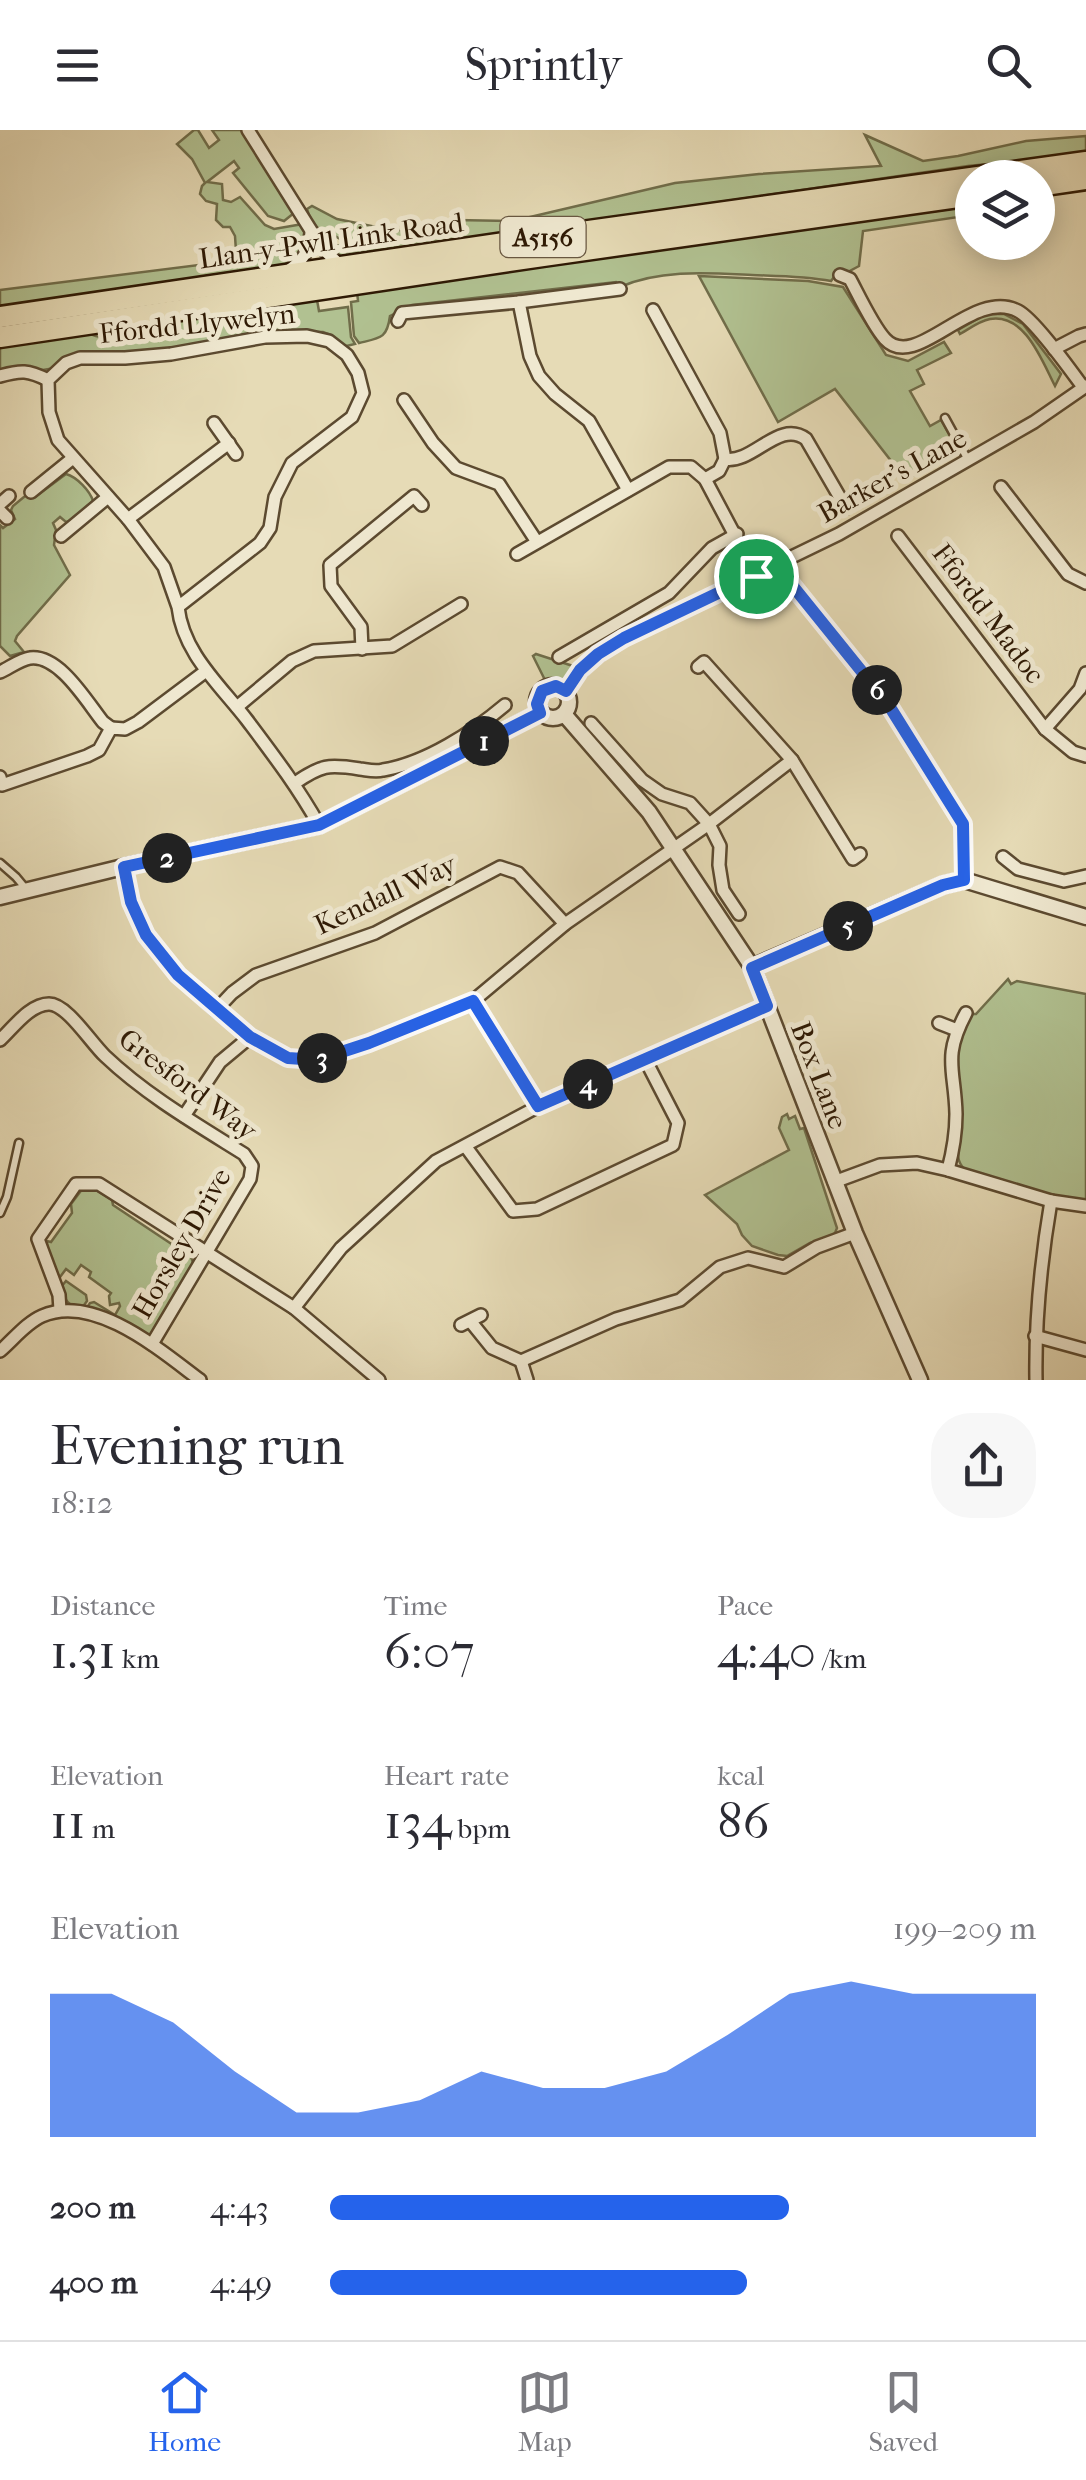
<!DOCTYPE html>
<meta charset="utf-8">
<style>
:root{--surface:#fff;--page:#f7f7f7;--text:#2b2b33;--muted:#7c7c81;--line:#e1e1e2;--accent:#2563eb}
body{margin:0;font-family:"IM FELL French Canon",serif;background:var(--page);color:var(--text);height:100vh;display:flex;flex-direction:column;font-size:38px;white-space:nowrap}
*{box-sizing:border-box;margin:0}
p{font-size:32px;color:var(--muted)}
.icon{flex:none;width:55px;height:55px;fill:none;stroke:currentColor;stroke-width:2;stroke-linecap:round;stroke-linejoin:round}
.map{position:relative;height:1250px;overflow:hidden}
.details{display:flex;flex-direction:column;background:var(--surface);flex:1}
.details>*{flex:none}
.tools{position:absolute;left:955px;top:30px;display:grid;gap:20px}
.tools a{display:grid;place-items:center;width:100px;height:100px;border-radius:50%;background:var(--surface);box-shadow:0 5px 25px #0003;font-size:50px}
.pin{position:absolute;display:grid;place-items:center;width:85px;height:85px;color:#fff;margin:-42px;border:5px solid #fff;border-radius:50%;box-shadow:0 2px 10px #0007}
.km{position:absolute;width:50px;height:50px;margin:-25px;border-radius:50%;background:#222;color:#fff;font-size:28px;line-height:50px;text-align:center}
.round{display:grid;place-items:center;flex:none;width:105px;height:105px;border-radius:40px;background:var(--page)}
.head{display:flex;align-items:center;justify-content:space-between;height:170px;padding:0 50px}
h1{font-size:55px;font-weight:600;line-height:75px}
.metrics{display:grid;grid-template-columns:repeat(3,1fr);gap:15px;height:170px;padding:10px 50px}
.metrics div{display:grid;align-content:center}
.metrics b{font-size:50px;font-weight:600}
.metrics small{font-size:28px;font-weight:400}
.metrics p{font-size:28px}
.chart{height:280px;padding:20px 50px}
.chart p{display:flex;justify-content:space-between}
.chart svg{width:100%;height:180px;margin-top:10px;fill:var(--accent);opacity:.7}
ul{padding:0 50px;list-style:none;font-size:32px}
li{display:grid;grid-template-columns:160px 120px 1fr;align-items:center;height:75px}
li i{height:25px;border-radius:12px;background:var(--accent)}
header{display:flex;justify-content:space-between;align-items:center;height:130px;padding:0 50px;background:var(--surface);font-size:45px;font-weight:600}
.dock{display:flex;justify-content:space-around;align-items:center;height:140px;border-top:2px solid var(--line);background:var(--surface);font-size:28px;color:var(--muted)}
.dock a{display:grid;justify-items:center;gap:5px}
.dock .on{color:var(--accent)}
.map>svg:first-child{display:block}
.green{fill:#b1c191;stroke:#706d4a;stroke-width:2.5}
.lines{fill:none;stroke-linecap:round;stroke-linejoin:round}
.service-casing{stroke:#5c4a30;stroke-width:11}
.minor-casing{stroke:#5c4a30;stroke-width:16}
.tertiary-casing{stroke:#5c4a30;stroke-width:19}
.trunk-casing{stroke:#2e1904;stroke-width:25}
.service{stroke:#efe8d0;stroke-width:6}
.minor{stroke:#efe8d0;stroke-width:11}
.tertiary{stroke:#efe8d0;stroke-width:14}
.trunk{stroke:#e6dbb6;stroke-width:20}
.route-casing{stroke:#fff;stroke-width:20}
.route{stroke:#2563eb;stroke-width:12}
.labels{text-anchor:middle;stroke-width:10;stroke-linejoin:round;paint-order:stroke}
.shield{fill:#efe8d0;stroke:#685741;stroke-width:2.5}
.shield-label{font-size:25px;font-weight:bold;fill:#2e1904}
.street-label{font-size:28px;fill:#2e1904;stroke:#efe8d0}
</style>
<header><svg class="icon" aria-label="menu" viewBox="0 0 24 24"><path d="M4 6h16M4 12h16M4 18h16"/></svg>Sprintly<svg class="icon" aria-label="search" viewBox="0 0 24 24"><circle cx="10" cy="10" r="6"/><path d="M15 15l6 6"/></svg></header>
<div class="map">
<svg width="1086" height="1250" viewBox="0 0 1086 1250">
<rect width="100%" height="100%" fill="#e6dbb6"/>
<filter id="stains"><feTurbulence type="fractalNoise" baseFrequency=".002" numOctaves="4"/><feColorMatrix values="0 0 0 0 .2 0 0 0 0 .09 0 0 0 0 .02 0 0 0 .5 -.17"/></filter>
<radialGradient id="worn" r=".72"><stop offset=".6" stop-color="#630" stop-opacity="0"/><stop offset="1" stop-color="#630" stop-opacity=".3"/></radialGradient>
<g class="green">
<path d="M194 0H198L209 18 219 10 212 0H244L294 83 284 91 268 86 233 43 239 38 234 31 207 52 222 54 223 70 231 72 240 67 265 95 274 99 303 94C310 117 301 122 286 138L0 180V160L247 129 236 121 235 106 230 97H223L216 90 217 74 206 71 200 64 202 56 205 53 192 29 177 14Z"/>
<path d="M865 5 923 31 958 26 1026 11 1086 6V24L968 36 340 127 323 116 344 115 345 122 380 116 379 108 345 112C325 98 315 106 307 79L312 76 337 89 391 100H401L456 90 513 91 675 53 759 44 881 36Z"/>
<path d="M972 76V85L863 101 859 136 844 144 837 143 831 151C805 146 779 146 752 145 709 143 661 139 620 157L616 152 412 175 390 186C387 209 380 208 359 213L354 206 351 172 358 171 357 161Z"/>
<polygon points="699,146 808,151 843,157 886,225 908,231 944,212 951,223 917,240 924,254 910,261 930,296 941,290 957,318 906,350 835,259 778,292"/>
<path d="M317 170 319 181 348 177 351 207 355 214 342 217 331 205 323 202H267L43 240 17 237 0 242V214L87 201C96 208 100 208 111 204L114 198 252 179 256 185 265 184 270 176Z"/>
<path d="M986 184H1004L1023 194 1061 244 1055 256C1042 231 1025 183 990 189 979 191 969 199 960 204L958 200Z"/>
<path d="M66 344C77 347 90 361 93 371L74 390 66 392 60 387 53 393 56 400 54 415 70 445 17 506 15 511 24 522 10 526 0 516V395L3 398 15 389 11 380 13 376 30 362 35 367Z"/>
<polygon points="536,524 573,536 561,554 555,552 547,554 533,526"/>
<path d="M1008 849 1011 854 1017 851 1086 864V1071L1052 1065 965 1040C953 1028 960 1018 961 1003 963 979 952 954 956 930 958 914 963 899 969 884H976Z"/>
<polygon points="787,984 789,989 795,986 800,999 804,998 837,1098 835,1103 830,1107 810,1113 787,1126 778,1125 752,1116 742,1105 737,1094 705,1065 789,1020 779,998 782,987"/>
<polygon points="83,1058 94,1059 112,1070 113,1075 191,1127 194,1135 152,1205 144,1207 86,1179 90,1173 94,1172 115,1185 120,1176 119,1173 110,1175 109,1166 111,1163 89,1147 91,1142 81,1135 74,1145 66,1139 60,1147 57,1145 47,1120 47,1111 51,1112 72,1083 71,1074"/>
<path d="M66 1151 86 1165 87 1171 82 1178C68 1176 65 1171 61 1157Z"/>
</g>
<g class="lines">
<defs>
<g id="service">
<polyline points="945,288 968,330"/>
<polyline points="0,733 16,747 26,759"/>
<polyline points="0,1083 7,1067 19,1013"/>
</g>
<g id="minor">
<polyline points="248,0 322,118 341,136"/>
<path d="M289 140C304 130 309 120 311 103"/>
<path d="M840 145 850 149C859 166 873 196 885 209 916 243 972 157 1018 181 1035 190 1071 241 1083 257"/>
<polyline points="519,172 530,226 539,246 555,264 589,291 628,360"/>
<polyline points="653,180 720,303 725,329"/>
<polyline points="398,191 402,183 519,172 620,159"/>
<polyline points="1054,219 1079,206 1086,204"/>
<path d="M0 246C21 240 28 240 48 250"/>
<polyline points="404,270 433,313 456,338 499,354 537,412"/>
<polyline points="214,293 236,324"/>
<path d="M705 349 719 341 725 329C753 334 779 289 806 309L846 378"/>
<polyline points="1001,357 1068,444 1086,453"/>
<polyline points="31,362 73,328"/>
<polyline points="0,374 9,366"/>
<polyline points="0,381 7,388"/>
<polyline points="128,389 229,313"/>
<polyline points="61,406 108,367"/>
<polyline points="898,406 1045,599 1073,622 1086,626"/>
<polyline points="517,424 669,337 691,337 705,349 756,445"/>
<polyline points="779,434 792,455 888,574 963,693 964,750"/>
<path d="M178 477 164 437 128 389 58 310 49 282 48 250 66 233 80 228H125L171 224 265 207 307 206 329 211 347 225 358 243 363 263 352 287 292 333 275 367 270 398 260 413 178 477C183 523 220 555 247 590 274 626 297 656 319 695"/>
<polyline points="362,519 361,497 331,456 330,435 414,366 422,375"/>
<polyline points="559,527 669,463 712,418 737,404"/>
<polyline points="698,537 704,532 792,630 853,729 860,724"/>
<path d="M0 542C9 538 21 529 30 528 59 524 87 572 103 592L111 598"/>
<path d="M565 561C583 536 598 524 625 508L839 404 1034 292 1086 256"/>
<polyline points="237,577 292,531 314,521 392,516 461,474"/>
<polyline points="591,593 642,650 662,664 690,673 709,694 720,716 719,735 723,760 739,784"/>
<polyline points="1045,599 1080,559 1086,543"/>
<polyline points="0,647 2,655 87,626 99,620 111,598 125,599 138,592 206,541"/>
<path d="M295 653C321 635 328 634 360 639 368 640 375 642 383 640 426 633 473 602 505 575"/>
<polyline points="1003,727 1018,739 1064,751 1086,746"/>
<polyline points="123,737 131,772 146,805 178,845 216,880 250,907 288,928 317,930 369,913 473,871 565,794 709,694 792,630"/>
<polyline points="473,871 539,976"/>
<polyline points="216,880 232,863 256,845 375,803 500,737 518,743 565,794"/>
<polyline points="939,893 957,900"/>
<path d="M0 910C13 898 30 874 49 874 67 874 91 913 105 926 146 965 196 994 244 1024L252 1036 250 1049 152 1214"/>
<polyline points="184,986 220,932 250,907"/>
<polyline points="466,1017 513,1081 537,1079 673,1015 678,993 645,929"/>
<path d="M948 1040C953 1021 956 1003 956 984 955 939 942 928 966 883"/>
<polyline points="834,1052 880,1035 917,1033 948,1040 1051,1071 1086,1076"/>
<polyline points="294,1178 341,1118 436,1031 539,976 767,876"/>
<polyline points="60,1180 59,1165 38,1109 76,1054 99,1054 294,1178 379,1250"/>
<polyline points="471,1192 492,1218 521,1231 616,1189 680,1170 720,1137 748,1128 784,1137 817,1117 855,1103"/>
<polyline points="461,1195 481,1185"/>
<polyline points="1035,1206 1086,1220"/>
<path d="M0 1221C13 1210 26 1193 42 1186 94 1163 160 1220 200 1250"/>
<polyline points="521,1231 527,1250"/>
<path d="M1036 1250C1035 1190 1041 1130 1051 1071"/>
</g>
<g id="tertiary">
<circle cx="553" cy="572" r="16"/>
<polyline points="564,584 649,682 752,837 855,1103 920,1250"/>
<polyline points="0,767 123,737 319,695 540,583"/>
<polyline points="752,837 943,755 964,750 1086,787"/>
</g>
<g id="trunk">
<polyline points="1038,56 1086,49"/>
<polyline points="0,187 531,109 1086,32"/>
<polyline points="0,207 543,126 972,65"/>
</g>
</defs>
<use href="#service" class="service-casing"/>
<use href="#minor" class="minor-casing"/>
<use href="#tertiary" class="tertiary-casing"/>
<use href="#trunk" class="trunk-casing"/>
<use href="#service" class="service"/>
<use href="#minor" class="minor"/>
<use href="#tertiary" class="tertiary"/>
<use href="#trunk" class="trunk"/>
</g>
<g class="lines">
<defs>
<polygon id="route" points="779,434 792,455 888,574 963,694 964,750 943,755 752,838 767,876 538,976 473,871 369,913 317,930 288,928 250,907 178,845 146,805 131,772 124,737 319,695 540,583 537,574 542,561 556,556 566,561 580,540 598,524 624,508"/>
</defs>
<use href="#route" class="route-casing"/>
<use href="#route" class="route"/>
</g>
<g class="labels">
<rect class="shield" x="500.5" y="87" width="85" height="40" rx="8"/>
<g class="shield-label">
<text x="543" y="116">A5156</text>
</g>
<g class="street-label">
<text transform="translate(331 110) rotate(-8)" y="10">Llan-y-Pwll Link Road</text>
<text transform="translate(197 193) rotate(-6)" y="10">Ffordd Llywelyn</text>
<text transform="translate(892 345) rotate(-29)" y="10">Barker's Lane</text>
<text transform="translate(989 483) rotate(53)" y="10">Ffordd Madoc</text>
<text transform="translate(385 764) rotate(-25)" y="10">Kendall Way</text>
<text transform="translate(820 945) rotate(69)" y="10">Box Lane</text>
<text transform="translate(188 954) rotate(37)" y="10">Gresford Way</text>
<text transform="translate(181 1113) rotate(-60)" y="10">Horsley Drive</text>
</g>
</g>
<rect width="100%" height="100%" filter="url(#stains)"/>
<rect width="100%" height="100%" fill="url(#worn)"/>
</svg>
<div class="tools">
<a><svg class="icon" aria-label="layers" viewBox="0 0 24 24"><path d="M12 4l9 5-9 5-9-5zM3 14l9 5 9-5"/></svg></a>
</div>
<div class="pin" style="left:756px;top:446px;background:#1e9e55"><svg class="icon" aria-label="arrive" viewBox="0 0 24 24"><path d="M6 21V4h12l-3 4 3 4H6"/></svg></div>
<b class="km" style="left:484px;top:611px">1</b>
<b class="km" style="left:167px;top:728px">2</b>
<b class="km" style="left:322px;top:928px">3</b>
<b class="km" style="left:588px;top:954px">4</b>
<b class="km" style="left:848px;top:796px">5</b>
<b class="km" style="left:877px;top:560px">6</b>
</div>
<section class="details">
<div class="head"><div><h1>Evening run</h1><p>18:12</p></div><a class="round"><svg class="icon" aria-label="share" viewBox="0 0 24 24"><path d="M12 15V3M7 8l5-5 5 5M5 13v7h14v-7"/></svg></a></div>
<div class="metrics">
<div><p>Distance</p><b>1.31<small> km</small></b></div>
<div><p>Time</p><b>6:07</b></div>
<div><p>Pace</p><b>4:40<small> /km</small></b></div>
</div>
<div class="metrics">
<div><p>Elevation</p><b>11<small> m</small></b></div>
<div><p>Heart rate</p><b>134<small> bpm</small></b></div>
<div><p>kcal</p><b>86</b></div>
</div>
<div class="chart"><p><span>Elevation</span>199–209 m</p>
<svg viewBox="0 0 160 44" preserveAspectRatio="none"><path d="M0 44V9L10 9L20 16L30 28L40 38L50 38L60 35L70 28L80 32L90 32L100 28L110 19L120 9L130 6L140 9L150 9L160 9V44z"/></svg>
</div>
<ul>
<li><b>200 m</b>4:43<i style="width:65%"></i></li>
<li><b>400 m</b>4:49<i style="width:59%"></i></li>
</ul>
</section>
<nav class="dock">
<a class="on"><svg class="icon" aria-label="home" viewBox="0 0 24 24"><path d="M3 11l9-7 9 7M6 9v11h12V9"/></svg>Home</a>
<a><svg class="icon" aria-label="map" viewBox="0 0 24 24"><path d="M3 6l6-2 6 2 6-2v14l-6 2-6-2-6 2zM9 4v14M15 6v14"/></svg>Map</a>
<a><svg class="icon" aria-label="saved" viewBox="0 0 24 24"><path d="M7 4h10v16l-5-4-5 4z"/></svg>Saved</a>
</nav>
